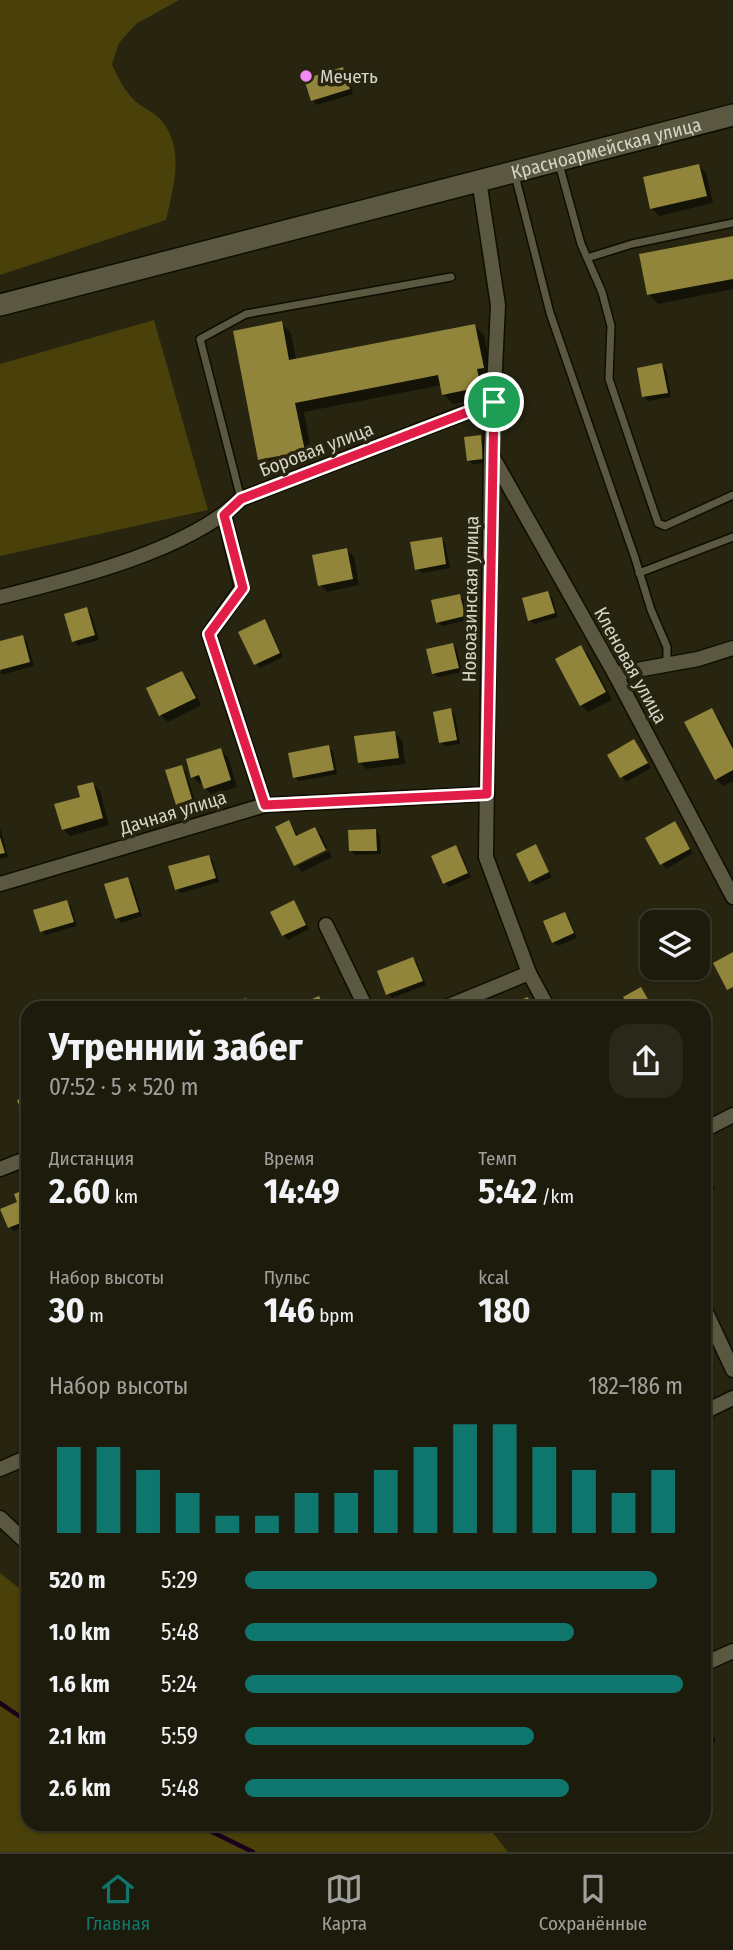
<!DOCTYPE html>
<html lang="ru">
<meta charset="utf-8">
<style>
:root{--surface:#1d1b0c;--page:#2a281a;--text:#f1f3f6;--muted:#a0a19d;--line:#3b392d;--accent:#0f766e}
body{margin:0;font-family:"Fira Sans Condensed",sans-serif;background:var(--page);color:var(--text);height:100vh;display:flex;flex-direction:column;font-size:26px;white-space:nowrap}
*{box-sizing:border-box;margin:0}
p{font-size:23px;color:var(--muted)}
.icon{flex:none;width:38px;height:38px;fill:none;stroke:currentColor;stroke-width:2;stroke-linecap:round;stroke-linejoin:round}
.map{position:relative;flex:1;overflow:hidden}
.side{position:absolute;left:21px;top:1001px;width:690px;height:830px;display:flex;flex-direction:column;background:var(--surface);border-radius:21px;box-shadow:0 2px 5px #0004,0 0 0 2px var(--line)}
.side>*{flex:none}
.controls{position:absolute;left:640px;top:910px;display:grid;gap:14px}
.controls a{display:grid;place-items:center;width:70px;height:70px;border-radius:14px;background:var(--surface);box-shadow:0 2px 5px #0004,0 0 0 2px var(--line);font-size:35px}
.pin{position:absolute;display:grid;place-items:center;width:60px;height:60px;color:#fff;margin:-30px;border:4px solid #fff;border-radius:50%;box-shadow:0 2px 7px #0007}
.round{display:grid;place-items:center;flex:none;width:74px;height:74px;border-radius:21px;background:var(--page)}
.summary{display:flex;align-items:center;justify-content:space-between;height:119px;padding:0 28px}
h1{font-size:38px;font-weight:700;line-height:52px}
.figures{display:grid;grid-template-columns:repeat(3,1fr);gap:10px;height:119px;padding:7px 28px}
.figures div{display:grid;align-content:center}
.figures b{font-size:35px;font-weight:700}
.figures small{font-size:19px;font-weight:400}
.figures p{font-size:19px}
.chart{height:196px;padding:14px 28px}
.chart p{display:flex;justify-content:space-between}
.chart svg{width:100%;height:126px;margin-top:7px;stroke:var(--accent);stroke-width:6}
ul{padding:0 28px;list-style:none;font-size:23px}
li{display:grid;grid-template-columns:112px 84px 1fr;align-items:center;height:52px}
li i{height:18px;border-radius:9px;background:var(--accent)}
.tabs{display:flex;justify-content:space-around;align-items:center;height:98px;border-top:2px solid var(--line);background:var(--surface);font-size:19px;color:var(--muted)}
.tabs a{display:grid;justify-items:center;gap:4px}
.tabs .on{color:var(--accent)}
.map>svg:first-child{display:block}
.green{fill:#494109}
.shadow{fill:#0007}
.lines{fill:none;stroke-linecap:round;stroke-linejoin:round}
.stream{stroke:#18001b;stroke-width:4.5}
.building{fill:#90853a}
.lane-casing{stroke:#100d00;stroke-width:10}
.street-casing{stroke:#100d00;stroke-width:17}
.secondary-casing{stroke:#100d00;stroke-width:24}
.lane{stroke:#5b5842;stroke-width:7}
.street{stroke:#5b5842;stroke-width:14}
.secondary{stroke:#5b5842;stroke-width:21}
.route-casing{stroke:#fff;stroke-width:14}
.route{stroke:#e11d48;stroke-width:9}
.poi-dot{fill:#f08bf5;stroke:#272410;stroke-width:2.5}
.labels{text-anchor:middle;stroke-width:7;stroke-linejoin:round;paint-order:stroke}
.poi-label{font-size:19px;fill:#d5d3c7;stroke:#272410;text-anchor:start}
.street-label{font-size:19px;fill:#d5d3c7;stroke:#272410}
</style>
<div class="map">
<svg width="733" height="1852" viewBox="0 0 733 1852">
<rect width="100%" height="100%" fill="#272410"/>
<g class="green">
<path d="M0 0H179L136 24 119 43 112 64C118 78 124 90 135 101 142 107 151 111 158 117 186 145 174 186 166 220L0 275Z"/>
<polygon points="154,320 208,510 0,556 0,364"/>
<polygon points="0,1573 28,1595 28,1824 486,1824 508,1852 0,1852"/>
</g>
<g class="shadow">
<polygon points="342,69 347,74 353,94 317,105 312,100"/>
<polygon points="699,166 706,173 713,203 659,216 652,209"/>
<polygon points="733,238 733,289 658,304 649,294"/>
<polygon points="281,323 291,333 296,360 474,326 484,335 492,377 486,378 489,397 453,404 444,394 442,385 304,412 313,461 270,469 260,460"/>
<polygon points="662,365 666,370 671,397 648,401 644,396"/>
<polygon points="480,437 484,441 487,463 473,464 468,460"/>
<polygon points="441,539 445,543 450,568 422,573 417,569"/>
<polygon points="347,550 354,557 359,585 327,592 320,585"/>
<polygon points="548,593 552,597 558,617 534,624 530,620"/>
<polygon points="459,596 464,600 468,620 442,626 438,622"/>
<polygon points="87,609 91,614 99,640 78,646 74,641"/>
<polygon points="264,622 269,626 283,657 260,668 256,664"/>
<polygon points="23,637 27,642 34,666 1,675 0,643"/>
<polygon points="453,645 457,650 462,672 438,677 433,673"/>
<polygon points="581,647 588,654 612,700 588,712 581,705 557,660"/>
<polygon points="182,673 189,680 201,705 168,722 161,715"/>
<polygon points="451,710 455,715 460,744 445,746 441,742"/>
<polygon points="711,710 718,717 733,745 733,781 723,786 716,779"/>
<polygon points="394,733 402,740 405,764 366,769 359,762"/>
<polygon points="634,741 651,768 626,782 609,755"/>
<polygon points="328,747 333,751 337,774 299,781 294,777"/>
<polygon points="221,750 228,757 237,787 212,795 205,788 203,782 200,784 193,777"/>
<polygon points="181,767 186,772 196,804 182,808 177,804"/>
<polygon points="93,784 100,791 109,825 70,836 63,829"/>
<polygon points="289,822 299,837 315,829 322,836 327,848 295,863"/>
<polygon points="674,823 693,853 666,869 647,838"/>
<polygon points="0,828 8,857 0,859"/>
<polygon points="376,831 380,835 381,854 355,855 351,851"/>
<polygon points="536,846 552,877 535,885 530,881"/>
<polygon points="455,847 460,851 471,877 449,887 445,883"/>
<polygon points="329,851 332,857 302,872 297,866"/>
<polygon points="208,856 213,861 219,882 181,893 177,889"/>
<polygon points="128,879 132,883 142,916 121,923 117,918"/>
<polygon points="66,902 71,906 77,926 46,935 42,931"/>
<polygon points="294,902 309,929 288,940 284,935"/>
<polygon points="564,914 569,918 577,938 558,946 553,942"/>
<polygon points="413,959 417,963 426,985 392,998 388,994"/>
<polygon points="704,1167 715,1188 704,1195"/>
<polygon points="28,1190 28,1225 14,1231 9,1227"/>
<polygon points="704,1717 716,1741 704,1747"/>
</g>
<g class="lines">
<g class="stream">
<polyline points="0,1703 28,1722"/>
<polyline points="196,1824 253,1852"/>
</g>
</g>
<g class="building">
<polygon points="343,67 350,89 311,101 304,79"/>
<polygon points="699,164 707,196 650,209 643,177"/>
<polygon points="733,236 733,279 647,295 639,254"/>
<polygon points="282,321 289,360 475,324 484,368 477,369 481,387 442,395 438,375 295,403 305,451 258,460 233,331"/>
<polygon points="662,363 668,393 642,397 637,368"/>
<polygon points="481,435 483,459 467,461 464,437"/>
<polygon points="442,537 446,564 415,570 410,542"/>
<polygon points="347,548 353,579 318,586 312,555"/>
<polygon points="548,591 555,613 528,621 522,598"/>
<polygon points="460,594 465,616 436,623 431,600"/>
<polygon points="87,607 95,635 72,642 64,614"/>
<polygon points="265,619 280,653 254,665 238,632"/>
<polygon points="23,635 30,662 0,670 0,641"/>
<polygon points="453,643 459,668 432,674 426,649"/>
<polygon points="581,645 606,692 580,706 555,659"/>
<polygon points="182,671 196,698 159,716 146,688"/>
<polygon points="451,708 457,740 439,743 433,712"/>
<polygon points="712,708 733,749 733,770 715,780 684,722"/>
<polygon points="395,731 399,758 358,763 354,736"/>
<polygon points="634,739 648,763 620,778 607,755"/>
<polygon points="329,745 334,770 293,778 288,753"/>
<polygon points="221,748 231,780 204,789 199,775 191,778 186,759"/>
<polygon points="182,765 192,799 176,805 165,770"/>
<polygon points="93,782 103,818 62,830 54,804 80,797 77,786"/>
<polygon points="289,820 296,836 315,827 326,850 294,866 275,827"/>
<polygon points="675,821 690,849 660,865 645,838"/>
<polygon points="376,829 377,851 349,851 348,830"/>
<polygon points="0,837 5,853 0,854"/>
<polygon points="536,844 549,872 529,882 516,854"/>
<polygon points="456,845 468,873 443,884 431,856"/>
<polygon points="209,855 216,878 175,890 168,866"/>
<polygon points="128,877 139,912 115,919 104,884"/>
<polygon points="67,900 74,922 40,932 33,910"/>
<polygon points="294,900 306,925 282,936 270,912"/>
<polygon points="565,912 574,933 552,943 543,921"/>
<polygon points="733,952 733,987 727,990 713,963"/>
<polygon points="413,957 423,981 386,995 377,971"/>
<polygon points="641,987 653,1008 630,1008 623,997"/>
<polygon points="319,996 325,1008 291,1008"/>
<polygon points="528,997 532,1008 500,1008"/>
<polygon points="246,998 250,1008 228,1008 227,1006"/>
<polygon points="28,1096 28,1129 17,1100"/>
<polygon points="704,1168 712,1183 704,1188"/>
<polygon points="28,1188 28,1220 8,1228 0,1209 17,1202 14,1194"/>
<polygon points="704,1718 713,1736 704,1741"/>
</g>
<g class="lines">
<defs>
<g id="lane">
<polyline points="559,164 581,244 602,292 611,326 609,379 658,523 665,526 733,495"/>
<polyline points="515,175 550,313 635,558 651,610 667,647 667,665"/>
<polyline points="587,258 632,244 733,223"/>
<polyline points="241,499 200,339 246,314 451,277"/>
<polyline points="639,573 733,537"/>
</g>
<g id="street">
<polyline points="479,180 498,305 491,454 486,857 529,973 548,1008"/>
<polyline points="492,456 615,674 733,897"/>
<polyline points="224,515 242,588 209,634 265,805"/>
<path d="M0 597C72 579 188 551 241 499L493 402"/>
<polyline points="615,674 698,659 733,648"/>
<polyline points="0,884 265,805 487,794"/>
<polyline points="326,925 366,1008"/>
<polyline points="444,1008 529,973"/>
<polyline points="704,1130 733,1115"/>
<polyline points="0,1169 28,1158"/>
<polyline points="704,1308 733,1370"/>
<polyline points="704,1412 733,1398"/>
<polyline points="0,1469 28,1457"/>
<polyline points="0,1518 28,1544"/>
<polyline points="704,1664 733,1651"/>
</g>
<g id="secondary">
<path id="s1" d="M0 305 733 115"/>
</g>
</defs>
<use href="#lane" class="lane-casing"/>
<use href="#street" class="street-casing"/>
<use href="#secondary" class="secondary-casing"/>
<use href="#lane" class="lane"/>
<use href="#street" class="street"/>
<use href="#secondary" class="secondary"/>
</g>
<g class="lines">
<defs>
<polygon id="route" points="494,402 487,794 265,805 209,634 243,588 224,515 241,499"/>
</defs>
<use href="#route" class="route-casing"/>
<use href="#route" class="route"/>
</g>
<circle class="poi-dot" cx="306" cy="76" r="7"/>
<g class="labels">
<g class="poi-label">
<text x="320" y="83">Мечеть</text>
</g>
<g class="street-label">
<text dy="7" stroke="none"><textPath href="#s1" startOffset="626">Красноармейская улица</textPath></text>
<text transform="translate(316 449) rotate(-21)" y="7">Боровая улица</text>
<text transform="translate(470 599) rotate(-89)" y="7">Новоазинская улица</text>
<text transform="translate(631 665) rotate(61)" y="7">Кленовая улица</text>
<text transform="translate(173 812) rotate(-17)" y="7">Дачная улица</text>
</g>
</g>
</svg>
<div class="controls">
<a><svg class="icon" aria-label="layers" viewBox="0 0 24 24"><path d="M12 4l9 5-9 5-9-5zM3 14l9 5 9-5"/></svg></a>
</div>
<div class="pin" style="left:494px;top:402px;background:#1e9e55"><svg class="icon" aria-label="arrive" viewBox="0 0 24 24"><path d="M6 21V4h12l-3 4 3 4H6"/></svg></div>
<section class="side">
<div class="summary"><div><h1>Утренний забег</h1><p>07:52 · 5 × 520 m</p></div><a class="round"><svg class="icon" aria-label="share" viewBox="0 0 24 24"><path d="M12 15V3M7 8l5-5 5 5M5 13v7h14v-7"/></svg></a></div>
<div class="figures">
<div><p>Дистанция</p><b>2.60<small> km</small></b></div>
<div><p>Время</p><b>14:49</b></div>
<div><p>Темп</p><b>5:42<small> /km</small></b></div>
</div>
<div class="figures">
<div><p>Набор высоты</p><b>30<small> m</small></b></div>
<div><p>Пульс</p><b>146<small> bpm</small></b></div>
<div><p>kcal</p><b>180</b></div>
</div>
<div class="chart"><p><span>Набор высоты</span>182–186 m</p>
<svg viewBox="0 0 160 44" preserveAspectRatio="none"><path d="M5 44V14M15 44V14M25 44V22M35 44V30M45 44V38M55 44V38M65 44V30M75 44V30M85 44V22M95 44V14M105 44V6M115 44V6M125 44V14M135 44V22M145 44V30M155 44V22"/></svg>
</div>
<ul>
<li><b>520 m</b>5:29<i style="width:94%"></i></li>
<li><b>1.0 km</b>5:48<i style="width:75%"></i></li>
<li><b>1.6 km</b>5:24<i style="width:100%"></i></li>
<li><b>2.1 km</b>5:59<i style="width:66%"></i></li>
<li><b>2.6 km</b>5:48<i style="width:74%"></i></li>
</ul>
</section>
</div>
<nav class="tabs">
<a class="on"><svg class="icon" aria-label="home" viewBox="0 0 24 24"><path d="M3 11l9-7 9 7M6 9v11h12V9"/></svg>Главная</a>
<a><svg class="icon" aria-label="map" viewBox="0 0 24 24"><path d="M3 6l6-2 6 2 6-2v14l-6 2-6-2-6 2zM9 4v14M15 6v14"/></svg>Карта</a>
<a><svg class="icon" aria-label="saved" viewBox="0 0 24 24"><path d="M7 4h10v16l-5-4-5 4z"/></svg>Сохранённые</a>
</nav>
